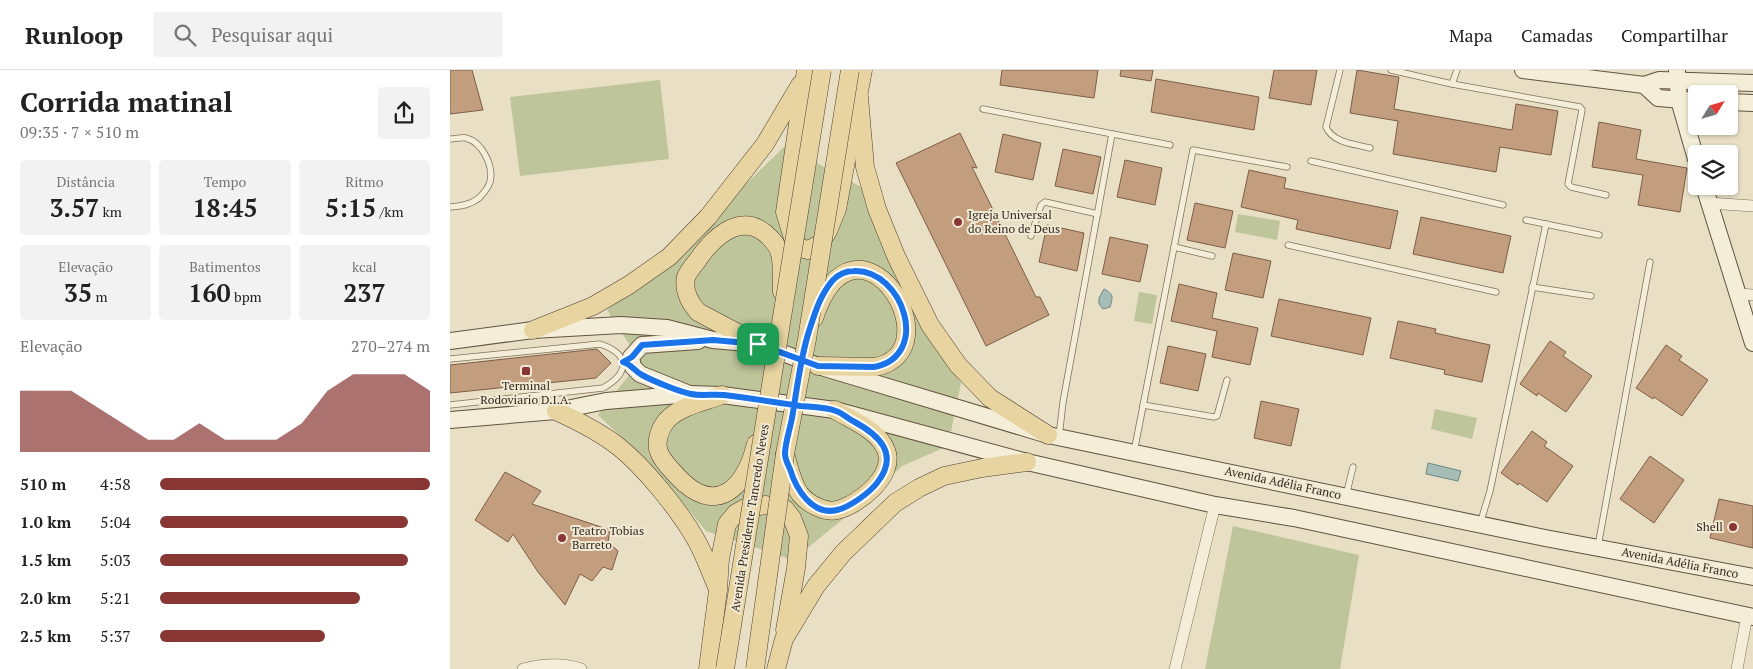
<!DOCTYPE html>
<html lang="pt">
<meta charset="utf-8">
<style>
:root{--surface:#fff;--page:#f2f2f2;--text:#222;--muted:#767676;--line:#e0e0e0;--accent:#883735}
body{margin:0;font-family:"PT Serif",serif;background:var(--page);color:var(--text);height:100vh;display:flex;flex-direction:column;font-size:19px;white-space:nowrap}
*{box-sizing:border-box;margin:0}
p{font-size:16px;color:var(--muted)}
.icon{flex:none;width:28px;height:28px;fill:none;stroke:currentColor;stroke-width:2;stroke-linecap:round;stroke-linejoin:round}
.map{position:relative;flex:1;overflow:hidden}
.side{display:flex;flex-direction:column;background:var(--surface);width:450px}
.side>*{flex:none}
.needle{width:32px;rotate:53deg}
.controls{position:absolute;left:1238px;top:15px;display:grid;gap:10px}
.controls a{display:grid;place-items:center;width:50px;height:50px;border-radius:5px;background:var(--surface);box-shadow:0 1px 4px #0004;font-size:25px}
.pin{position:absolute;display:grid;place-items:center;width:42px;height:42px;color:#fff;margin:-21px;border-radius:10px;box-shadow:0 2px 8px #0006}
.round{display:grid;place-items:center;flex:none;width:52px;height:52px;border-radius:5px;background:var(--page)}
.overview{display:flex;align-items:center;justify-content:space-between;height:85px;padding:0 20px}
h1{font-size:28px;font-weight:800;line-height:38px}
.stats{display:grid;grid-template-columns:repeat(3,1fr);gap:8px;height:85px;padding:5px 20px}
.stats div{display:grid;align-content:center;border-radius:5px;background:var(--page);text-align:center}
.stats b{font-size:25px;font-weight:800}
.stats small{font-size:14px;font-weight:400}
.stats p{font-size:14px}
.chart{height:140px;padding:10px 20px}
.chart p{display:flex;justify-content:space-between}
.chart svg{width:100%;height:90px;margin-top:5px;fill:var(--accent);opacity:.7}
ul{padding:0 20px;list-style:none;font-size:16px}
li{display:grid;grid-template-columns:80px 60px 1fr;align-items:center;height:38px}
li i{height:12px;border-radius:6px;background:var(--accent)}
header{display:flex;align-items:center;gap:30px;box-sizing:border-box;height:70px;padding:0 25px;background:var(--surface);border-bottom:1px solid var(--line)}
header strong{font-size:24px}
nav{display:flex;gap:28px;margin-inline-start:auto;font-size:18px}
.search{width:350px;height:45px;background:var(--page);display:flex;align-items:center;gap:12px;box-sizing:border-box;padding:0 18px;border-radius:5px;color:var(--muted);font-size:19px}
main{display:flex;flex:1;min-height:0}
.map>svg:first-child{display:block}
.green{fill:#bec59a}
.water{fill:#a6bcb6;stroke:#6e8983}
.building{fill:#c29e7f;stroke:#7d5e46}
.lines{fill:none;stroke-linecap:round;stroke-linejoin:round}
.lane-casing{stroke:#81725d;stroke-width:7}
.street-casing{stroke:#81725d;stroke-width:12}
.secondary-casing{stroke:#635340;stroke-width:18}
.primary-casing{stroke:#4f4031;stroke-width:19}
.lane{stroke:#f4edd7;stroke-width:5.5}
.street{stroke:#f4edd7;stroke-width:11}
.secondary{stroke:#f4edd7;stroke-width:16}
.primary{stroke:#e7d4a1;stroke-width:18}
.primary-bridge-casing{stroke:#4f4031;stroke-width:19;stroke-linecap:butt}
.primary-bridge{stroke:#e7d4a1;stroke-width:18}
.route-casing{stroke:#fff;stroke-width:10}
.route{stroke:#1a73e8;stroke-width:6}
.poi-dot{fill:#883735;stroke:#f1e9d3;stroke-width:2}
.labels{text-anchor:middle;stroke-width:4;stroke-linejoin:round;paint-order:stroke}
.poi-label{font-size:12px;fill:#33291f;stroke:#f1e9d3;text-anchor:start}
.street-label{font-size:12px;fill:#33291f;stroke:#f1e9d3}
</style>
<header>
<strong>Runloop</strong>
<div class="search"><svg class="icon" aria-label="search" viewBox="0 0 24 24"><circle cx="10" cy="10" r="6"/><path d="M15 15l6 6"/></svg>Pesquisar aqui</div>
<nav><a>Mapa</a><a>Camadas</a><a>Compartilhar</a></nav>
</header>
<main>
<section class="side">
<div class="overview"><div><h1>Corrida matinal</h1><p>09:35 · 7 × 510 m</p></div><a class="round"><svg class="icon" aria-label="share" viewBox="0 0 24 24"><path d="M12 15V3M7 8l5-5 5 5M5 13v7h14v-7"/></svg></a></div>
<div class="stats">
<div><p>Distância</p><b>3.57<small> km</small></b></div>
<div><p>Tempo</p><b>18:45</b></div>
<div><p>Ritmo</p><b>5:15<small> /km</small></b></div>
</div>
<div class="stats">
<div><p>Elevação</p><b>35<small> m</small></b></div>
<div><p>Batimentos</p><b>160<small> bpm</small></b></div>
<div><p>kcal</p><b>237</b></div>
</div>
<div class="chart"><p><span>Elevação</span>270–274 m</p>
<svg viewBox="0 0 160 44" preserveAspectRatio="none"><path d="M0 44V14L10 14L20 14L30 22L40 30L50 38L60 38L70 30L80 38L90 38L100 38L110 30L120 14L130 6L140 6L150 6L160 14V44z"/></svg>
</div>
<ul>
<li><b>510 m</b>4:58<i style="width:100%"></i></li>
<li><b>1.0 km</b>5:04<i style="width:92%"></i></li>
<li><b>1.5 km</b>5:03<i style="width:92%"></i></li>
<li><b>2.0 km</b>5:21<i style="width:74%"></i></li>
<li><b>2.5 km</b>5:37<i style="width:61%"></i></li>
</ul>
</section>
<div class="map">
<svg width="1303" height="599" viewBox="0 0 1303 599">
<rect width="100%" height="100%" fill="#e8dfc5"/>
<g class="green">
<polygon points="210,10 219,89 70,106 60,27"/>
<polygon points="335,76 413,118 472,256 511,313 498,376 452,396 416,430 343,490 256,461 206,400 148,345 190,291 157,240 245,163"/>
<polygon points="788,144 830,151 827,170 785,162"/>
<polygon points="689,222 707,225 702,254 684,251"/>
<polygon points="985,339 1027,348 1022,369 981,359"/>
<polygon points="783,456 909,485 890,599 755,599"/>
</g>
<g class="water">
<path d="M654 219C664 224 663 227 660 237L653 239 649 234V228Z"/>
<polygon points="978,393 1011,401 1008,411 976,404"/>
</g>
<g class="building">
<polygon points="0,0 22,0 33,40 0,44"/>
<polygon points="552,0 648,0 644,28 550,15"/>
<polygon points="671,0 703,0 701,11 670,6"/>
<polygon points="824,0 867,0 861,35 819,28"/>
<polygon points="907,0 949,7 944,39 1062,60 1066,34 1108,41 1101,85 1050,77 1046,102 943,84 948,51 900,43"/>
<polygon points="706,9 809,27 804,60 701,42"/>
<polygon points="1149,52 1191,60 1186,89 1237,98 1230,142 1188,135 1193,105 1142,97"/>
<polygon points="510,63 527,98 522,97 586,227 590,227 599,245 536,276 446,93"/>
<polygon points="553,64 591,73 583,110 545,102"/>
<polygon points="613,79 651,87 643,124 605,116"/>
<polygon points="675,90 712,98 705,135 667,127"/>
<polygon points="799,100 836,108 834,118 948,141 940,179 846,159 848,150 791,137"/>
<polygon points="745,133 783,141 775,178 737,170"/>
<polygon points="971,147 1061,166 1053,203 963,184"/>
<polygon points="597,155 634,163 627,201 589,192"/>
<polygon points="660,167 698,175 690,212 652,204"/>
<polygon points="783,183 821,191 813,228 775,220"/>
<polygon points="729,214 767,223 762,248 808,258 800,295 762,287 767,261 721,251"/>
<polygon points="829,229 921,248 913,285 821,266"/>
<polygon points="948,251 986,259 985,263 1040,275 1032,312 994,304 995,300 940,288"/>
<polygon points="1100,271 1116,282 1113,286 1142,306 1116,342 1088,323 1087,326 1070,314"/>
<polygon points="1216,275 1232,286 1229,290 1258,310 1232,346 1204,327 1203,329 1186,318"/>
<polygon points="718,276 756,284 748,321 710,313"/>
<polygon points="147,279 161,293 146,308 0,323 0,295"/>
<polygon points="811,331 849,339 841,376 804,368"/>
<polygon points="1082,361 1097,372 1094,376 1123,396 1097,432 1069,413 1068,415 1051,403"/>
<polygon points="1200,386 1234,410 1204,453 1170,429"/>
<polygon points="55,402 91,421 82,434 160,460 158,472 168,481 162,500 153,497 142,511 130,504 115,535 88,502 63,464 58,472 25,450"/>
<polygon points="1269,429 1303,436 1303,478 1260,468"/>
</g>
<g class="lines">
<defs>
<g id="lane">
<path d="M890 0 876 57C883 73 905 74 920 78"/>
<polyline points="941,0 1002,14 1130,37 1132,40 1118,114 1121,117 1156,125"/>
<polyline points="1002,14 1007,0"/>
<polyline points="533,39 720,75"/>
<path d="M0 69C5 69 11 67 16 68 32 72 44 96 40 112 38 118 33 124 29 128 20 135 11 136 0 137"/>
<polyline points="861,91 1053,135"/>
<polyline points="1076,150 1149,165"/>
<polyline points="581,166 591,135 595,132 648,144"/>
<polyline points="838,175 1046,222"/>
<polyline points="724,177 762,186"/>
<polyline points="1082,217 1141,226"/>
<path d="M0 289 150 274C180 284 180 303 153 318L0 335"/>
<polyline points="693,335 764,347 767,346 777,310"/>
<polyline points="609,367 613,332 662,64"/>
<polyline points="684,382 743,80 837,97"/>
<polyline points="896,426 903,397"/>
<polyline points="1030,454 1040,421 1096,154"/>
<polyline points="1148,476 1200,192"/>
</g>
<g id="street">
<polyline points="1259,133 1303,136"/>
<polyline points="1288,224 1303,225"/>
<path d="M73 599C93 594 112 592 131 599"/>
<polyline points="725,599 765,435"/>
<polyline points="1287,599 1297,546"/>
</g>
<g id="secondary">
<polyline points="1073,0 1194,15 1209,10 1303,13"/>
<polyline points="1227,2 1229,30 1246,89"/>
<polyline points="1194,15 1208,28 1246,31"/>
<polyline points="1279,32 1303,33"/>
<polyline points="1254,116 1303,273"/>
<polyline points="0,271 83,260 171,255 217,258 263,270 308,274 368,296 598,365 1095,468 1303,507"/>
<polyline points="237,323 190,304 183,297 181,287 192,275 248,271"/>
<polyline points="0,350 106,341 156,331 240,324 272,325 385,340 577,392 765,435 844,448 1303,547"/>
</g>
<g id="primary">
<polyline points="356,0 335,142 344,171 350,178 358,180 370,174 378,161 387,139 413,0"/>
<polyline points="409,27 415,97 427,139 446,186 480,255 508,295 540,328 598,365"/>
<path d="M364 248C407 122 507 281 425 297L368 296"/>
<polyline points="83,260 143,236 179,215 219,187 258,147 315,74 350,15"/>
<path d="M308 274 248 242C240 233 233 220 236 207 238 202 243 196 247 191 261 170 288 142 315 163 322 169 328 175 330 184 333 194 331 211 332 222"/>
<path d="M272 325C254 332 230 336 217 350 210 358 205 372 209 382 212 391 221 399 227 406 266 448 295 418 306 374"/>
<path d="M106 341C128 351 150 362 169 377 194 397 229 440 245 468 254 483 260 501 267 517"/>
<path d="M335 384C339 397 342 413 350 424 358 434 375 443 387 440 409 435 446 405 436 380 428 360 403 351 385 340"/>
<polyline points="258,599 268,520 270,489 277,454 286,443 295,438 316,435 335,439 342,448 349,466 346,498 335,560"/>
<polyline points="326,599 334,569 366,516 393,483 445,433 469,418 494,406 532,398 577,392"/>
</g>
</defs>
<use href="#lane" class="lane-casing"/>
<use href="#street" class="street-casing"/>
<use href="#secondary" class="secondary-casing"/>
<use href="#primary" class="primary-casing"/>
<use href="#lane" class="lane"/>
<use href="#street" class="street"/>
<use href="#secondary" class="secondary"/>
<use href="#primary" class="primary"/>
<defs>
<g id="primary-bridge">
<polyline points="275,599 372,0"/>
<polyline points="305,599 335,384 357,269 400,0"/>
</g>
</defs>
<use href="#primary-bridge" class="primary-bridge-casing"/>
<use href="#primary-bridge" class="primary-bridge"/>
</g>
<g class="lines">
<defs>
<path id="route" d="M308 274 263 270 192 275 182 287 173 292C183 295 184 301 192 305 203 311 230 322 241 324 252 326 263 324 274 325 299 328 324 332 350 336 361 337 375 337 386 341 392 343 397 348 403 351 429 365 450 384 427 413 419 423 400 437 387 440 362 446 346 419 340 399 338 395 335 389 335 384 335 373 340 359 342 348 347 320 350 289 359 261 365 243 370 225 383 210 389 204 395 201 404 201 453 199 482 286 424 297L368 296 308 274"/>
</defs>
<use href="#route" class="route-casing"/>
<use href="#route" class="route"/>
</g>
<g class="poi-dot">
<circle cx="508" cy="152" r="5"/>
<rect x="71" y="296" width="10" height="10" rx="2.5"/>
<circle cx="1283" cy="457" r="5"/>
<circle cx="112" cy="468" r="5"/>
</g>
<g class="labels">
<g class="poi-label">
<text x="518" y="149">Igreja Universal<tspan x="518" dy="14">do Reino de Deus</tspan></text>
<text x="76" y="320" text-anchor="middle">Terminal<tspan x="76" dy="14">Rodoviario D.I.A.</tspan></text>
<text x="1273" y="461" text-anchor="end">Shell</text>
<text x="122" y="465">Teatro Tobias<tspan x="122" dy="14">Barreto</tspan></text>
</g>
<g class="street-label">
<text transform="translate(833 413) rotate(12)" y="4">Avenida Adélia Franco</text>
<text transform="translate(300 448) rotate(-81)" y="4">Avenida Presidente Tancredo Neves</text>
<text transform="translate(1230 493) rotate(11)" y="4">Avenida Adélia Franco</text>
</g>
</g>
</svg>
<div class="controls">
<a><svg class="needle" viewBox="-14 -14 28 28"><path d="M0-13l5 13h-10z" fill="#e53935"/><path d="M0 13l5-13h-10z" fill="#767676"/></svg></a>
<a><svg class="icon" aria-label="layers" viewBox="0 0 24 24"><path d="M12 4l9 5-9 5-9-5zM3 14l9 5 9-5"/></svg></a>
</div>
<div class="pin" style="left:308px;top:274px;background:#1e9e55"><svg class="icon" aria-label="arrive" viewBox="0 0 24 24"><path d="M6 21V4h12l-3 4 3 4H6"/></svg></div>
</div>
</main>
